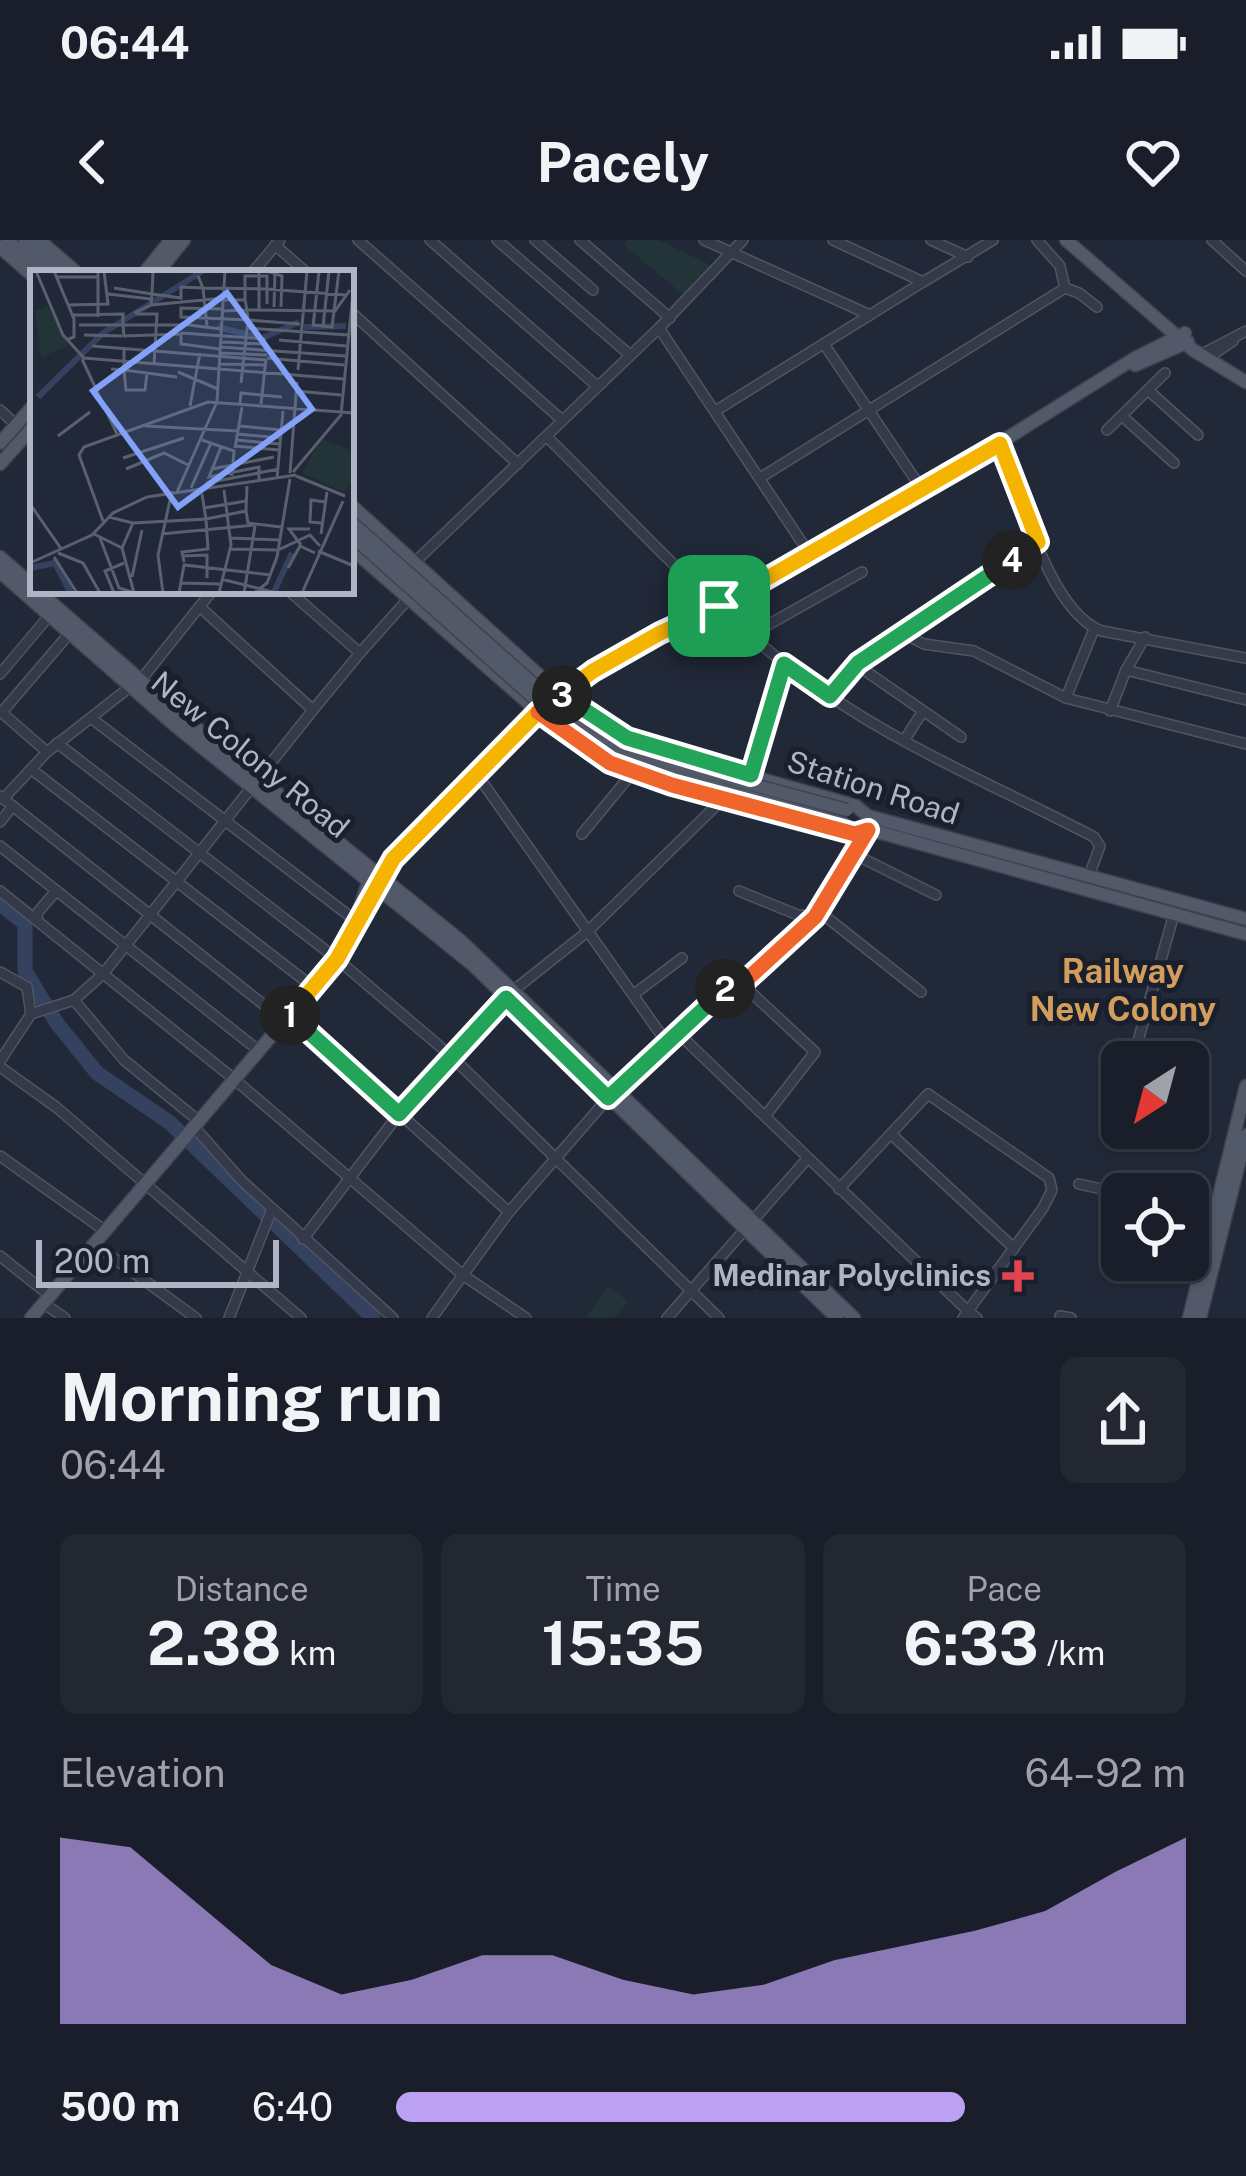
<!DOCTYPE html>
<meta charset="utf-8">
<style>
:root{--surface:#191e2a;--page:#222732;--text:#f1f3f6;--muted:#9fa2a8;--line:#373c47;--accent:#bca0f2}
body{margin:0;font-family:"Public Sans",sans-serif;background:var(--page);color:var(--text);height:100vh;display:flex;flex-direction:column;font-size:45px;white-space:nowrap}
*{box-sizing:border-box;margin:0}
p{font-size:39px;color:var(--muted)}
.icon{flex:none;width:66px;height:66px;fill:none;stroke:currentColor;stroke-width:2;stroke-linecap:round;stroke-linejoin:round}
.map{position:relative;height:1078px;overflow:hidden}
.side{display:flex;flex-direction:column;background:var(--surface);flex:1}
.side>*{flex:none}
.needle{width:78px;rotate:216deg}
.controls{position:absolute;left:1101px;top:801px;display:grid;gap:24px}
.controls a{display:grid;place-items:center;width:108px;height:108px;border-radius:18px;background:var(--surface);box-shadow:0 3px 9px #0004,0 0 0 3px var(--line);font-size:60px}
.scale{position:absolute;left:36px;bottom:30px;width:243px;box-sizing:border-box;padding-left:12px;border:6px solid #afb5c5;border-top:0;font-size:33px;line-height:42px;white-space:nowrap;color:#afb5c5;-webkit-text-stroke:9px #1a1f2d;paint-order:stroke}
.pin{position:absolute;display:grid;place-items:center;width:102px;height:102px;color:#fff;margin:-51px;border-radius:24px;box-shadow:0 6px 18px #0006}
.km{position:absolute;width:60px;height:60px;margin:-30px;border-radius:50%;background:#222;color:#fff;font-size:33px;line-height:60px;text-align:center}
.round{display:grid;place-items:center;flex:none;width:126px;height:126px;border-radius:18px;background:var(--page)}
.head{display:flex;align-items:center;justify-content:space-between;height:204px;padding:0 60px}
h1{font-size:66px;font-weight:700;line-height:90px}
.stats{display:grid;grid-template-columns:repeat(3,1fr);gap:18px;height:204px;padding:12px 60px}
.stats div{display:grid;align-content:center;border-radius:18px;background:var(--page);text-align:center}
.stats b{font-size:60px;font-weight:700}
.stats small{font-size:33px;font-weight:400}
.stats p{font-size:33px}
.chart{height:336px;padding:24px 60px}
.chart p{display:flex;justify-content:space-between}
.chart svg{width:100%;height:216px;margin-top:12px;fill:var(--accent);opacity:.7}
ul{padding:0 60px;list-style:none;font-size:39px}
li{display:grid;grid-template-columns:192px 144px 1fr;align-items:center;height:90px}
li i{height:30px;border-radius:15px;background:var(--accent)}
.status{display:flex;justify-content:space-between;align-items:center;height:84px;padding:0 60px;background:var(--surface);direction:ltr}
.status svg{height:33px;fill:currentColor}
header{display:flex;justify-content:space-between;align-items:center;height:156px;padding:0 60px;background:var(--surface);font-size:54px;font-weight:700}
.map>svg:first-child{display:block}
.green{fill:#233439}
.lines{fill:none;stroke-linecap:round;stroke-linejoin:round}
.river{stroke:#34415f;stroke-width:15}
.minor-casing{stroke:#4f5563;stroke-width:12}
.major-casing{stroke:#3e4352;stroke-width:15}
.minor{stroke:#343a49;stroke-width:9}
.major{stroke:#525969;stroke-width:12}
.major-bridge-casing{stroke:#3e4352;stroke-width:15;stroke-linecap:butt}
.major-bridge{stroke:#525969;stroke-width:12}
.split-1-casing{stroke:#fff;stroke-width:24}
.split-2-casing{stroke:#fff;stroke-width:24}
.split-3-casing{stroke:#fff;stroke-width:24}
.split-4-casing{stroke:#fff;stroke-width:24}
.split-5-casing{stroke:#fff;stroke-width:24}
.split-1{stroke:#f5b400;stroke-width:15}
.split-2{stroke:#22a559;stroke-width:15}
.split-3{stroke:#f0652b;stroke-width:15}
.split-4{stroke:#22a559;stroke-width:15}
.split-5{stroke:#f5b400;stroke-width:15}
.health-dot{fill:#e0444e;stroke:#1a1f2d;stroke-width:4.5}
.labels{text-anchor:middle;stroke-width:10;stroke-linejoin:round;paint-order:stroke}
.street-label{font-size:30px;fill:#afb5c5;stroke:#1a1f2d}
.poi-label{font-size:30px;font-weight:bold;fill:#afb5c5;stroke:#1a1f2d;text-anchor:end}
.neighbourhood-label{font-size:33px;font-weight:bold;fill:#d39e5c;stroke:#1a1f2d}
.inset-river{fill:none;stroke:#34415f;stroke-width:6}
.inset-road{fill:none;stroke:#5a6070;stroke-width:3}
.view{fill:#82a1f7;fill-opacity:0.15;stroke:#82a1f7;stroke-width:6}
.inset-edge{fill:none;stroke:#afb5c5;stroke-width:6}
</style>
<div class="status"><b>06:44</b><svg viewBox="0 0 49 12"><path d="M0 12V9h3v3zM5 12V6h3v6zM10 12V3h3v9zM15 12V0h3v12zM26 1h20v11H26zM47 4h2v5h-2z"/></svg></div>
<header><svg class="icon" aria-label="back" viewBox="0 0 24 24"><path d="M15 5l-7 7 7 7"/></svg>Pacely<svg class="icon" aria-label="heart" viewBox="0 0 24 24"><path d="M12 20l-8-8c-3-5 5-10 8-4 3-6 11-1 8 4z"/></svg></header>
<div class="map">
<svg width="1246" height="1078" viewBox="0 0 1246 1078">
<rect width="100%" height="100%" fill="#212838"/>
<g class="green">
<polygon points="627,0 658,0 713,26 686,57 624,5"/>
<polygon points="609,1046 628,1062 614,1078 585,1078"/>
</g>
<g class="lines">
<polyline class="river" points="0,664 25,684 25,731 56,782 97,833 169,882 373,1078"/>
<defs>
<g id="minor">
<polyline points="358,0 562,180"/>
<polyline points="430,0 597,146"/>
<polyline points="497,0 630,115"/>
<polyline points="535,0 593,50"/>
<polyline points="580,0 670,78"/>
<polyline points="704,0 870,75"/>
<polyline points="743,0 659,88 811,316"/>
<polyline points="931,0 968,17"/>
<polyline points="1037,0 1060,26 1065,48"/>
<polyline points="1212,0 1246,31"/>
<polyline points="275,5 307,33"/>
<polyline points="252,33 280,0"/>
<polyline points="923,42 993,0"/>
<polyline points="351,72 518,224"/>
<polyline points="824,104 923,251"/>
<polyline points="1200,115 1246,91"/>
<polyline points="1206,119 1233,101"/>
<polyline points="1149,151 1198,195"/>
<polyline points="0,170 16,185"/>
<polyline points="717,170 923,42 833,0"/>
<polyline points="1122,176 1174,223"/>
<polyline points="1107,190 1165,133"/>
<path d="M547 197C634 282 717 378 818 448 903 508 1002 549 1094 597L1100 606 1089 636"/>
<path d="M1000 204C1020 253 1049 372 1102 391L1246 418"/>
<polyline points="760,238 1065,48 1079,53 1097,67"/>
<polyline points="416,321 659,88"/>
<polyline points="289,351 360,413 409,358"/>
<polyline points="200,367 313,470 360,413"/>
<polyline points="902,393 924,404 974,411 1066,458 1246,504"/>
<polyline points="750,395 862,332"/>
<polyline points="1126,430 1246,460"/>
<polyline points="867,432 961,497"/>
<polyline points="0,434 49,376"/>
<polyline points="830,456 853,427 870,414 1038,302"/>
<polyline points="1066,458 1094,389"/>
<polyline points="0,471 47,512"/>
<polyline points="1110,471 1126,430 1145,397"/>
<polyline points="2,472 69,394"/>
<polyline points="91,478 356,681"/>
<polyline points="905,499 923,471"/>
<polyline points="57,503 337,719 450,815 719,1078"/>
<polyline points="31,529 313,747"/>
<polyline points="473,529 667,803 608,858 509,972"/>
<polyline points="751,535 785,424"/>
<polyline points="0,556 283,780"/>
<polyline points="3,559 47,512 144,436 212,351"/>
<polyline points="0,582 13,566"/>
<polyline points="582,594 633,532"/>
<polyline points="0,606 258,810"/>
<polyline points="854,614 936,655"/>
<polyline points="0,651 234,839 463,1035 432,1078"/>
<polyline points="739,651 798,675 825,676 921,752"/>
<polyline points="37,680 38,672 56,651"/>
<polyline points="0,732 27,747 31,774"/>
<polyline points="742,744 815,677 867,589"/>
<polyline points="633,755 682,718"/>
<polyline points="74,760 124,820 200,882"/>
<polyline points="289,774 509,972 463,1035 526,1078"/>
<polyline points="678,793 968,1071 963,1078"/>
<polyline points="676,795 731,743 736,740 742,744 815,812 766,875"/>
<polyline points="0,821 31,774 74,760 103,734 313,470"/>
<polyline points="1132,822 1174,674"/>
<polyline points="0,827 56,867 301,1078"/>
<polyline points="1116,876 1122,855"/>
<polyline points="195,888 242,941 393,1078"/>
<polyline points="891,894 1014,1008"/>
<polyline points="0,916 104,990"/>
<polyline points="1079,944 1124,954"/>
<polyline points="839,949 928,854 1049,938 1052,950 1043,968 968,1071 977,1078"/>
<polyline points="1188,968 1215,974"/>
<polyline points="303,999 399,874 477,786 514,750 587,692 723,559"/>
<polyline points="93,1003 196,1078"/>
<polyline points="0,1016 49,1055"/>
<polyline points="43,1063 65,1078"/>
<polyline points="1060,1076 1071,1078"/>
<polyline points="229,1078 272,969"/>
<polyline points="667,1078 807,919"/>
</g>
<g id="major">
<polyline points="7,0 46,33"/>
<polyline points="25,0 63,33"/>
<polyline points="39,0 77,33"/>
<polyline points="1066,0 1193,110 1246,142"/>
<polyline points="0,7 33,36"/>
<polyline points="144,33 171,0"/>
<polyline points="157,33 184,0"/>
<polyline points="1135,125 1188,102"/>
<polyline points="0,203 33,166"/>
<polyline points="0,224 33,187"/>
<polyline points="351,265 561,455 596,481 662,511 856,566 868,576 1246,679"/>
<polyline points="351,308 557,488 595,515 672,545 855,594 867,589"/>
<polyline points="0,317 33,346"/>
<polyline points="0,332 178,488 473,725 837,1078"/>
<polyline points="38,351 183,477 461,701 854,1078"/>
<polyline points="561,455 639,404 769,340 923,251 1135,118 1185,93"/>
<polyline points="860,587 1246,694"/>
<polyline points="356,679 370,637"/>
<polyline points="31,1078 337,719 393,619 539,472"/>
<polyline points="1189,1078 1246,846"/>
<polyline points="1200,1078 1246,895"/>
</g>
</defs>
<use href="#minor" class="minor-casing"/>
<use href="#major" class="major-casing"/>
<use href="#minor" class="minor"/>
<use href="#major" class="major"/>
<defs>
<g id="major-bridge">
<polyline points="351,282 539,449 602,497 671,523 847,570"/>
<polyline points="351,295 545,468 598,508 667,534 846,584"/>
</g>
</defs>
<use href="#major-bridge" class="major-bridge-casing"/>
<use href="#major-bridge" class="major-bridge"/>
</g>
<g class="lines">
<defs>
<polyline id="split-1" points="290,775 337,719 393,619 538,472 593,431 660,393 719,366"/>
<polyline id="split-2" points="290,775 399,874 506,758 608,858 725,749"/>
<polyline id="split-3" points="562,455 538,472 610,523 672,545 855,594 868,590 815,677 742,744 736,740 725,749"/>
<polyline id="split-4" points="562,455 627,498 751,535 784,424 830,456 858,423 1012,320"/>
<polyline id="split-5" points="719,366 1000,204 1038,302 1012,320"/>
</defs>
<use href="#split-1" class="split-1-casing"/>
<use href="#split-2" class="split-2-casing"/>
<use href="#split-3" class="split-3-casing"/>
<use href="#split-4" class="split-4-casing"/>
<use href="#split-5" class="split-5-casing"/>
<use href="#split-1" class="split-1"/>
<use href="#split-2" class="split-2"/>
<use href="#split-3" class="split-3"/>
<use href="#split-4" class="split-4"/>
<use href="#split-5" class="split-5"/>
</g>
<path class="health-dot" d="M1012 1018h12v12h12v12h-12v12h-12v-12h-12v-12h12z"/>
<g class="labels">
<g class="street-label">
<text transform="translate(250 515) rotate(39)" y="10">New Colony Road</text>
<text transform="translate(873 548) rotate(18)" y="10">Station Road</text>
</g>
<g class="poi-label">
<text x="991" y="1046">Medinar Polyclinics</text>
</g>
<g class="neighbourhood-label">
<text x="1123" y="743">Railway<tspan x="1123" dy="38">New Colony</tspan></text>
</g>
</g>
<g transform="translate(30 30)">
<rect width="324" height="324" fill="#212838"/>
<path d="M18 36 38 76 11 87 5 41ZM291 169 324 181V208L314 222 272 203Z" fill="#233439"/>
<path class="inset-river" d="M187 57 232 68 269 52M274 57 316 56M8 127 73 63 173 1M0 298 25 293 41 323M244 322 262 283"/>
<path class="inset-road" d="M6 1 33 65 54 88 314 109M24 1 44 49V67L36 70M68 1V47M237 1 252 6 251 37M168 6 173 18 237 19V34M27 7H68M84 18 122 24 123 1M78 24 121 29M194 30H215L217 40 305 41 320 20M215 30V6H237V19L316 25M38 35 78 34 74 1M121 35 194 28M244 37 245 1M229 39V1M193 41 217 40 218 50 151 47V38L193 39M104 43 121 35 122 24 151 28V17L173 18 177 56M106 44H127L124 94M42 45 93 44V55H49M151 54 191 59M151 55H93L94 66 151 64V74L190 79M283 55 302 57 309 1M283 57 289 1M293 57 299 1M218 58 318 65M151 63 236 69M54 65 92 66M249 70 316 76M192 72 236 74M62 76 236 90M94 77V100L147 107M190 77 315 86M190 83 237 85M237 88 314 95M52 89 88 166M190 94 235 95M81 99 94 100 96 120H115L117 103M268 100 277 1M148 102 188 119M211 113 218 50 270 54M266 121 311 125M187 131 195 1M210 133 211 123 252 127M231 134 236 89M160 136 170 83M115 156 208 161M209 156 252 160M207 164 251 168M28 166 60 142M172 170 204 181 202 206M206 170 250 174M205 176 249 180M191 177 179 207 229 197V211M205 178 212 137M93 188 154 168M96 199 134 183 158 195M182 199 244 187M263 202 311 145 324 12M260 203 267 112M266 206 315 226M247 208 253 141M176 213 249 199M161 218 181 173M147 222 186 134M0 234 32 280M174 238 216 231M216 241 218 253 251 257M79 247 103 253 92 278M73 251 49 185 54 177 178 132 324 143M103 253 176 249 172 224M291 253 280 252 281 230 295 232M64 264 92 278 104 323M131 264 225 255M291 264 297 222M70 268 89 318 102 322M201 268 250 270M271 275 259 259H280M201 279 248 280 280 265 290 276M288 281 324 296M28 283 53 293 70 323M153 286 177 285V308M24 287 47 323M154 292 152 282 178 279 176 249 216 241 217 216M0 293 62 265 83 243 117 227 266 205M258 298 270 276 285 283M102 307 112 260M191 309 247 323M152 313 190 314M84 323 75 301 94 293M133 323 128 285 142 221M149 323 154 295 241 305M189 323 201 275 194 220M214 323 225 256M224 323 237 313 247 287 260 209M272 323 313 231"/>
<path class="view" d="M197 23 282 139 148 237 63 121Z"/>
<rect width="324" height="324" class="inset-edge"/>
</g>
</svg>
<div class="controls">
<a><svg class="needle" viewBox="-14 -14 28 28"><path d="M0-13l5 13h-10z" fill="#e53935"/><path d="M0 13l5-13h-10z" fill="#9fa2a8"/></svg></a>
<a><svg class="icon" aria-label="locate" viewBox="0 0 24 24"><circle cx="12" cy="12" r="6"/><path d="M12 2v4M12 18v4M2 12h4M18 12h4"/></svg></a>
</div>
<div class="scale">200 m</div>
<div class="pin" style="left:719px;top:366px;background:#1e9e55"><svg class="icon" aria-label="arrive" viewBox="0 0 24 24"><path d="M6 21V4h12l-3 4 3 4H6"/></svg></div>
<b class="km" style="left:290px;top:775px">1</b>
<b class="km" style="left:725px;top:749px">2</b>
<b class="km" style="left:562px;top:455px">3</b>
<b class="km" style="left:1012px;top:320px">4</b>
</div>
<section class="side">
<div class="head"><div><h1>Morning run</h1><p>06:44</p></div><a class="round"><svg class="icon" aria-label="share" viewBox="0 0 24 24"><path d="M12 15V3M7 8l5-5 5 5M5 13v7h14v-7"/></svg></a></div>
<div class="stats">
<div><p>Distance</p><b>2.38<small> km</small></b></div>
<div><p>Time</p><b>15:35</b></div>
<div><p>Pace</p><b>6:33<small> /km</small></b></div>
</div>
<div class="chart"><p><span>Elevation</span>64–92 m</p>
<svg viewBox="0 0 160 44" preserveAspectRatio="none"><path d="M0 44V6L10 8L20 20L30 32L40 38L50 35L60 30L70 30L80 35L90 38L100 36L110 31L120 28L130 25L140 21L150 13L160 6V44z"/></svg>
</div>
<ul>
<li><b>500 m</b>6:40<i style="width:72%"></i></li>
</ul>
</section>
